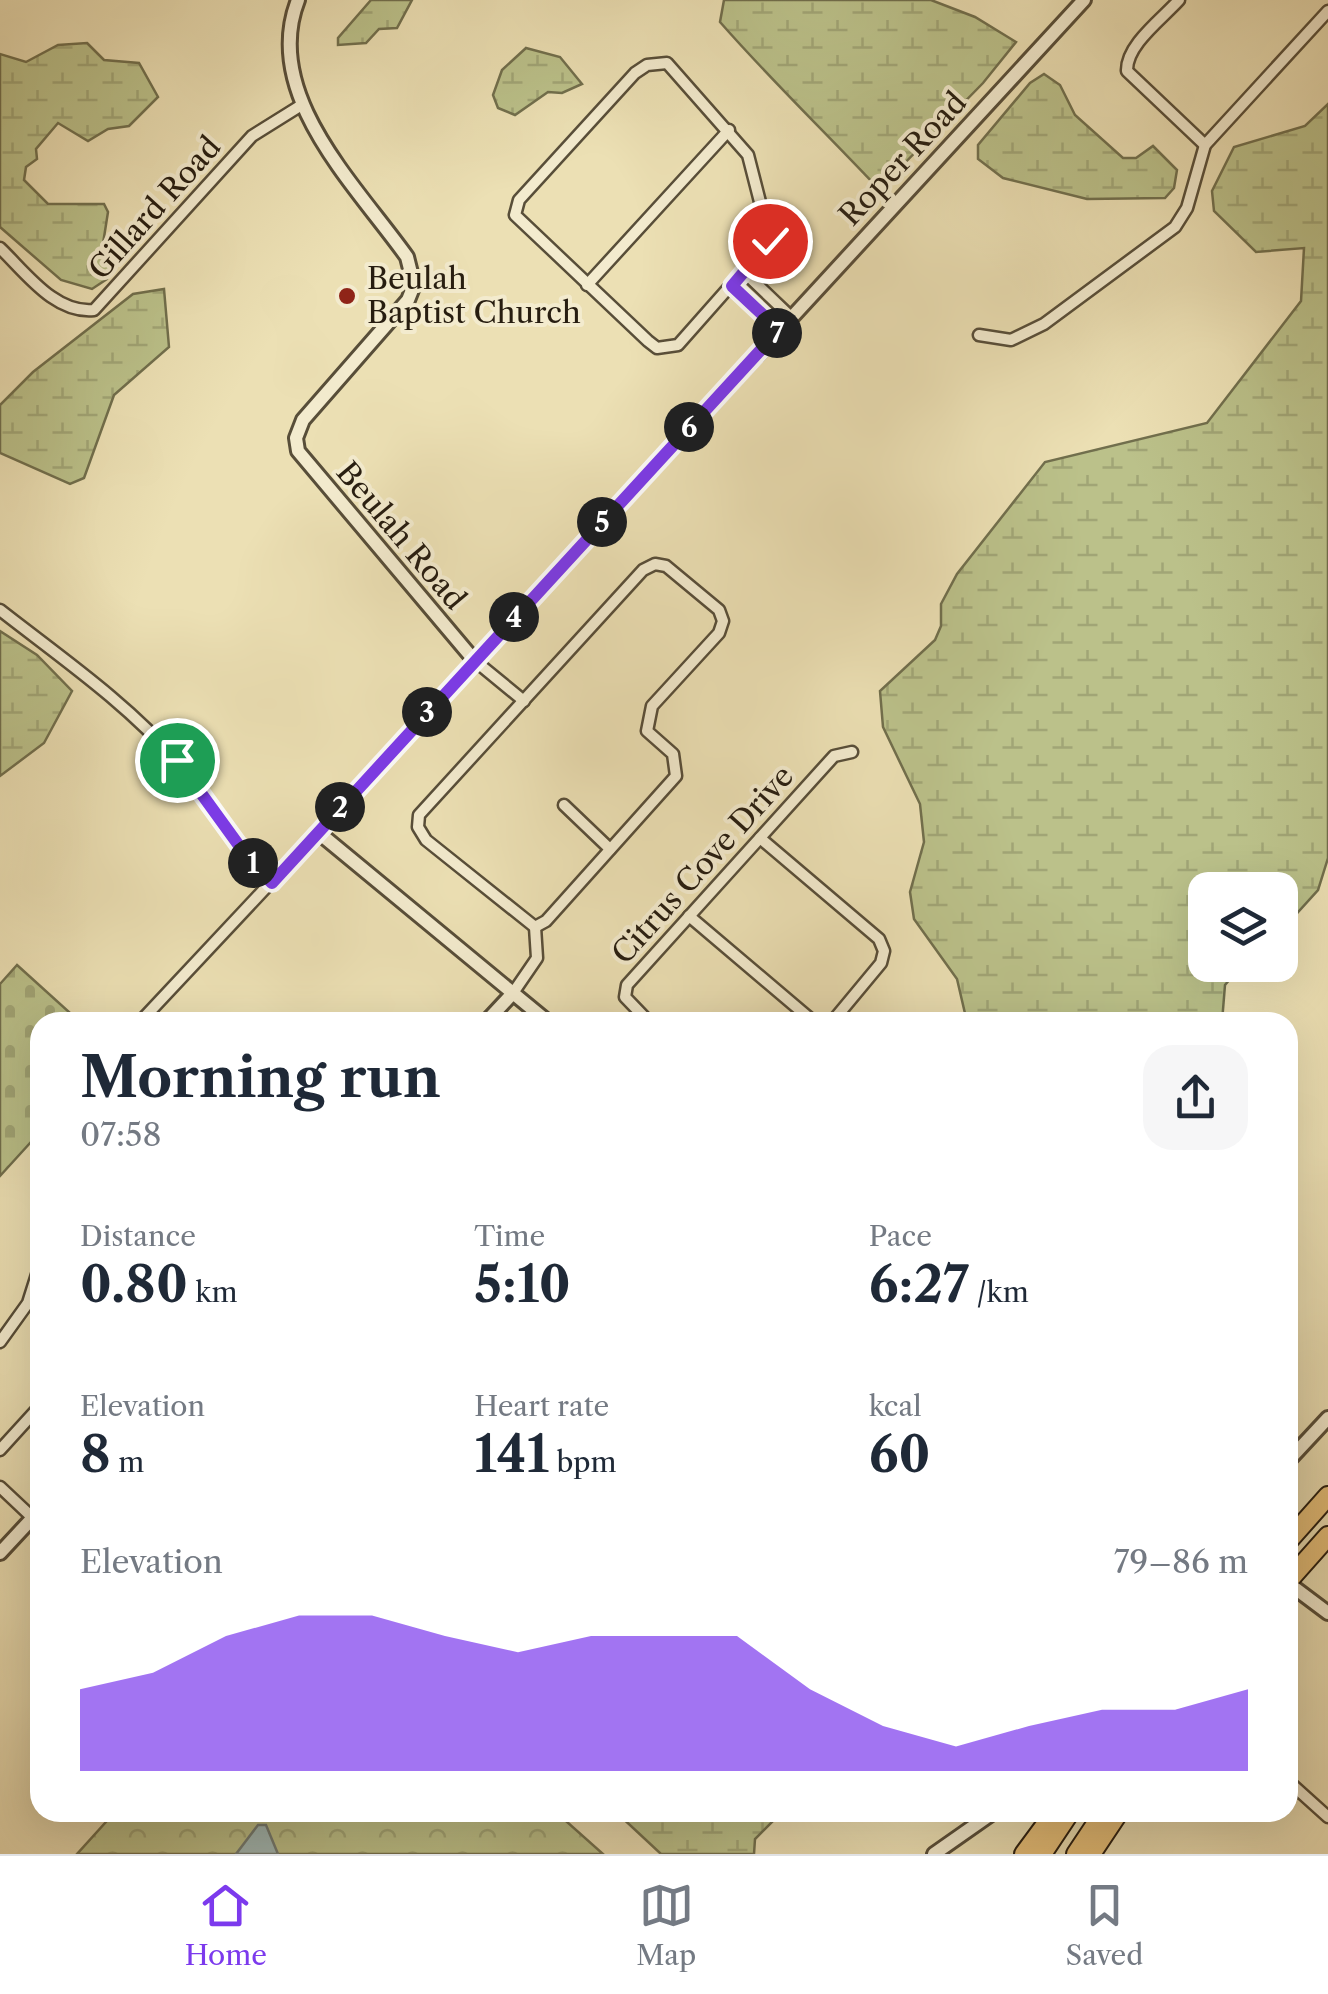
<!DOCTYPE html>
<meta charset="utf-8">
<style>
:root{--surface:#fff;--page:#f6f6f7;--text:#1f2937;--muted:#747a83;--line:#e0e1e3;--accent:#7c3aed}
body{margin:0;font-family:"Libre Caslon Text",serif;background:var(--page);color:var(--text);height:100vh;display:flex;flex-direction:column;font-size:38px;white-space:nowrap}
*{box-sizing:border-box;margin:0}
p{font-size:32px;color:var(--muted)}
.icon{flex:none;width:55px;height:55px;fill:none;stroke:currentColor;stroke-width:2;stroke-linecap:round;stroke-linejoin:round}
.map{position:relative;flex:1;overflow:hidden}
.details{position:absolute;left:30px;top:1012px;width:1268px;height:810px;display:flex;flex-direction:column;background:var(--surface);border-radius:30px;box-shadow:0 10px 40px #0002}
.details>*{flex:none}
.tools{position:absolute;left:1188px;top:872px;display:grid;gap:20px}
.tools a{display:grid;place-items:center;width:110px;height:110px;border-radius:20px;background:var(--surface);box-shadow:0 10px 40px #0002;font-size:50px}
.pin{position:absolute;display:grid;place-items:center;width:85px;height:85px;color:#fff;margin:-42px;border:5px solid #fff;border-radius:50%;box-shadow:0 2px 10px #0007}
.km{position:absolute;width:50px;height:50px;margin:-25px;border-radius:50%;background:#222;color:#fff;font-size:28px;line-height:50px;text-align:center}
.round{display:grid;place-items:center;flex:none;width:105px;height:105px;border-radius:30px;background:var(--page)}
.overview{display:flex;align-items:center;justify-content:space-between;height:170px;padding:0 50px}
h1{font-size:55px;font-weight:700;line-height:75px}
.metrics{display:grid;grid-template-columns:repeat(3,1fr);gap:15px;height:170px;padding:10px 50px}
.metrics div{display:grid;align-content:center}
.metrics b{font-size:50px;font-weight:700}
.metrics small{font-size:28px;font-weight:400}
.metrics p{font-size:28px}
.chart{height:280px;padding:20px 50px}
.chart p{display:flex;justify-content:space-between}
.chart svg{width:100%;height:180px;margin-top:10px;fill:var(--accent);opacity:.7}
.dock{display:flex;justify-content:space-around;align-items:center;height:140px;border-top:2px solid var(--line);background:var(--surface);font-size:28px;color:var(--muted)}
.dock a{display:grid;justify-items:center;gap:5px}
.dock .active{color:var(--accent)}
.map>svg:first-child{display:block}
.wetland{fill:url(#wetland-marsh);stroke:#716f4d;stroke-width:2.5}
.cemetery{fill:url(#cemetery-stones);stroke:#716f4d;stroke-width:2.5}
.park{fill:url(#park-crowns);stroke:#716f4d;stroke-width:2.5}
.water{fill:#9fbab9;stroke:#6f7b75;stroke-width:2.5}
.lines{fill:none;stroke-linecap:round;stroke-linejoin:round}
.minor-casing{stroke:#584e39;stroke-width:15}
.tertiary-casing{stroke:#584e39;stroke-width:18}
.motorway-casing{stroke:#271d10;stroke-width:22}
.minor{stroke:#f3ebce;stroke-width:10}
.tertiary{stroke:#f3ebce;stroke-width:12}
.motorway{stroke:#e6c07a;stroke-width:18}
.route-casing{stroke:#fff;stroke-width:20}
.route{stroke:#7c3aed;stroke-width:12}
.poi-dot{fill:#8f2418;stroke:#f3ebce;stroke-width:4}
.labels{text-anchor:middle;stroke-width:8;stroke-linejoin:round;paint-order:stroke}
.street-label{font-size:30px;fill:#271d10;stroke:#f3ebce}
.poi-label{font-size:30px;fill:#271d10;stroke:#f3ebce;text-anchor:start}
</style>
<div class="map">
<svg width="1328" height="1854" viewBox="0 0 1328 1854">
<defs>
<pattern id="wetland-marsh" width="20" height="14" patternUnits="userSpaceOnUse" patternTransform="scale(2.5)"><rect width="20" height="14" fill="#bbc18a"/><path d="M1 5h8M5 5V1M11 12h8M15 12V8" fill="none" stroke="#a1a576"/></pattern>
<pattern id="cemetery-stones" width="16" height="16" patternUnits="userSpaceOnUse" patternTransform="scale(2.5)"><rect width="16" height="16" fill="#bbc18a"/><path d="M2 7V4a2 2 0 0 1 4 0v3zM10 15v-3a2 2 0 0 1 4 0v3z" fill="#a1a576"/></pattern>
<pattern id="park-crowns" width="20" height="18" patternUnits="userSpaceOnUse" patternTransform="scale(2.5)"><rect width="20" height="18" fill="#bbc18a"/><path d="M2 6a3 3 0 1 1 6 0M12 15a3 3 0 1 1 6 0" fill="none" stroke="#a1a576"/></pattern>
</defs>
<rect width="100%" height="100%" fill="#ece0b4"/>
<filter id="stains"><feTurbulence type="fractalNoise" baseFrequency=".002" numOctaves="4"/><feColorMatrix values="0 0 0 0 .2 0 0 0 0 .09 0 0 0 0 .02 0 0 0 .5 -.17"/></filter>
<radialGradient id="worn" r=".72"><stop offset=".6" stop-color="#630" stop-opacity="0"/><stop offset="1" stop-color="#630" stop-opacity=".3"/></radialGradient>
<g class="wetland">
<polygon points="371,0 412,0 397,28 379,29 366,43 338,45 338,38"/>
<path d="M724 0H931L975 17 1016 42 983 83 893 175 874 184C822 129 769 78 720 22Z"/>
<path d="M87 43 104 60 139 63 158 97 129 126 108 129 88 141 58 123 36 149 37 159 26 167 24 180 48 204H104L108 212 102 250C110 261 110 266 107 279L92 289 61 280 0 227V54L26 62 58 45Z"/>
<polygon points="526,48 560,57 582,84 562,93 548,92 515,115 498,108 493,95 502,70"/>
<polygon points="1044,74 1060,85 1075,115 1123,158 1136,158 1153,146 1177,170 1174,188 1165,198 1087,199 1003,178 978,159 978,145 1030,83"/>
<polygon points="1328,104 1328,858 1318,890 1280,932 1280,890 1205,890 1205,965 1242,965 1225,985 1222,1022 967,1022 957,979 914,919 910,892 924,842 920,804 883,727 880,691 935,640 941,626 941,604 957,574 1045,462 1207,423 1301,301 1304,248 1256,252 1214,211 1212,191 1234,147 1305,126"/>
<polygon points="164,289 169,347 114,395 84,478 70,484 0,453 0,405 33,372 133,294"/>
<polygon points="0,631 37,655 72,691 44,743 0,776"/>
<polygon points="617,1813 781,1813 755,1839 754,1854 661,1854"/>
</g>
<polygon class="cemetery" points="17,965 80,1022 40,1022 40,1132 0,1176 0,984"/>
<polygon class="park" points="115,1812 557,1813 603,1854 77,1854"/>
<polygon class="water" points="258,1825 266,1825 278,1854 236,1854"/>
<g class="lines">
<defs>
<g id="minor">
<path d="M1179 0C1162 19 1126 45 1127 71L1205 145"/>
<polygon points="667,63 748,155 770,241 678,345 657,348 648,341 515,215 519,200 635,73 647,65"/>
<path d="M0 248C26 273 55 314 94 310L252 136 300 106"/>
<polyline points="745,273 791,317"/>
<polyline points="587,285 729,130"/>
<polyline points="733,286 779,330"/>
<polyline points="979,335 1011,340 1044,324 1175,227 1187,208 1205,145 1328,11"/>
<polygon points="655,564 666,566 719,610 723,621 719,633 652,706 647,731 673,754 676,776 546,921 535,927 426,840 418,827 419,815 643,570"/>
<path d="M0 610C60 657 127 703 177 761 212 799 236 846 272 883"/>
<polyline points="474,660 524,701"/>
<polyline points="564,805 610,849"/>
<polyline points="760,838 879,939 884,951 881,963 832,1022"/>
<polyline points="689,916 814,1022"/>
<polyline points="513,993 537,958 535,927"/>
<polyline points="140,1022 318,832"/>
<polyline points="649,1022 625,997 627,985 834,756 852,752"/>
<polyline points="0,1342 28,1303 40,1265"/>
<polyline points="0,1450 40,1406"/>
<polyline points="0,1487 33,1518"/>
<polyline points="1288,1781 1328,1817"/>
</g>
<g id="tertiary">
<path d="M298 0C261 94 355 184 407 257L414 285 408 300 303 420 296 438 298 451 474 660"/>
<polyline points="486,1022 513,993"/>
<polyline points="548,1022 318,832 1084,0"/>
<polyline points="1288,1461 1328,1418"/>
<polyline points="0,1553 40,1510"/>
<polyline points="1288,1583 1328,1613"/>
<polyline points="934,1854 994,1812"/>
</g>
<g id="motorway">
<polyline points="1288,1541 1328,1496"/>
<polyline points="1288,1581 1328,1536"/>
<polyline points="1024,1854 1055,1812"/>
<polyline points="1042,1854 1070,1812"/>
<polyline points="1076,1854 1104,1812"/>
<polyline points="1091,1854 1119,1812"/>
</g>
</defs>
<use href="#minor" class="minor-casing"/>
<use href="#tertiary" class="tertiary-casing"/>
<use href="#motorway" class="motorway-casing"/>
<use href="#minor" class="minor"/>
<use href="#tertiary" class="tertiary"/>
<use href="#motorway" class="motorway"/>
</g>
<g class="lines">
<defs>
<polyline id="route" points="177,760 248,858 272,883 779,330 732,286 770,241"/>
</defs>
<use href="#route" class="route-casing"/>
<use href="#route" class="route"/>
</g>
<circle class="poi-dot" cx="347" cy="296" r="10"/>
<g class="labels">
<g class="street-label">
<text transform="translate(903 159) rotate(-47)" y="10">Roper Road</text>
<text transform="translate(155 208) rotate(-48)" y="10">Gillard Road</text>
<text transform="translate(401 536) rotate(50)" y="10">Beulah Road</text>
<text transform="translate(703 865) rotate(-48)" y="10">Citrus Cove Drive</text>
</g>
<g class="poi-label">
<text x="367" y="289">Beulah<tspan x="367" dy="34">Baptist Church</tspan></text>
</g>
</g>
<rect width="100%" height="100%" filter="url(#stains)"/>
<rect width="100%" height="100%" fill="url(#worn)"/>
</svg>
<div class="tools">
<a><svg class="icon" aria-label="layers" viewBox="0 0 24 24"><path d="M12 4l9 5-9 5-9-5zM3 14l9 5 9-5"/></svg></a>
</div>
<div class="pin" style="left:177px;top:760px;background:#1e9e55"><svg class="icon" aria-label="arrive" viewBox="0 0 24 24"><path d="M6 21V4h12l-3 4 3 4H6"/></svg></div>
<div class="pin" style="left:770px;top:241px;background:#d93025"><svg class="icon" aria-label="check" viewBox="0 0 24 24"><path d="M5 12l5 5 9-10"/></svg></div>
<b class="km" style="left:253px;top:863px">1</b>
<b class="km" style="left:340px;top:807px">2</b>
<b class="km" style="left:427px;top:712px">3</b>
<b class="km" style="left:514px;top:617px">4</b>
<b class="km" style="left:602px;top:522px">5</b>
<b class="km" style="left:689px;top:427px">6</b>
<b class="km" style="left:777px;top:333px">7</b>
<section class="details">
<div class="overview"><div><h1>Morning run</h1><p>07:58</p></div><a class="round"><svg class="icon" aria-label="share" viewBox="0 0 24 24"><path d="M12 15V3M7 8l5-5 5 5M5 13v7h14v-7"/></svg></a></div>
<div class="metrics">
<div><p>Distance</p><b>0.80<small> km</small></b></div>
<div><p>Time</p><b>5:10</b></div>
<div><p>Pace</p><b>6:27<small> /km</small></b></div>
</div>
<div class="metrics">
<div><p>Elevation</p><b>8<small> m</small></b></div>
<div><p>Heart rate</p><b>141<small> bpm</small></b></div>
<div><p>kcal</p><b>60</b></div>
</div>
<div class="chart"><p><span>Elevation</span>79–86 m</p>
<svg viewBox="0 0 160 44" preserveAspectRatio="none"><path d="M0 44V24L10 20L20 11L30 6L40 6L50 11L60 15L70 11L80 11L90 11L100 24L110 33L120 38L130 33L140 29L150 29L160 24V44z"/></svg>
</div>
</section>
</div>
<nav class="dock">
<a class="active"><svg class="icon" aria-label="home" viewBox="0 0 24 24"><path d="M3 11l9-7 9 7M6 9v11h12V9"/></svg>Home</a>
<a><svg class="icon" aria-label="map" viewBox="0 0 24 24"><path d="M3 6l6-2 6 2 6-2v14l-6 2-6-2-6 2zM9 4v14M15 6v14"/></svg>Map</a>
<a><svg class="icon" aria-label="saved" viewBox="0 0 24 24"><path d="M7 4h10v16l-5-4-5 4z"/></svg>Saved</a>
</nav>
